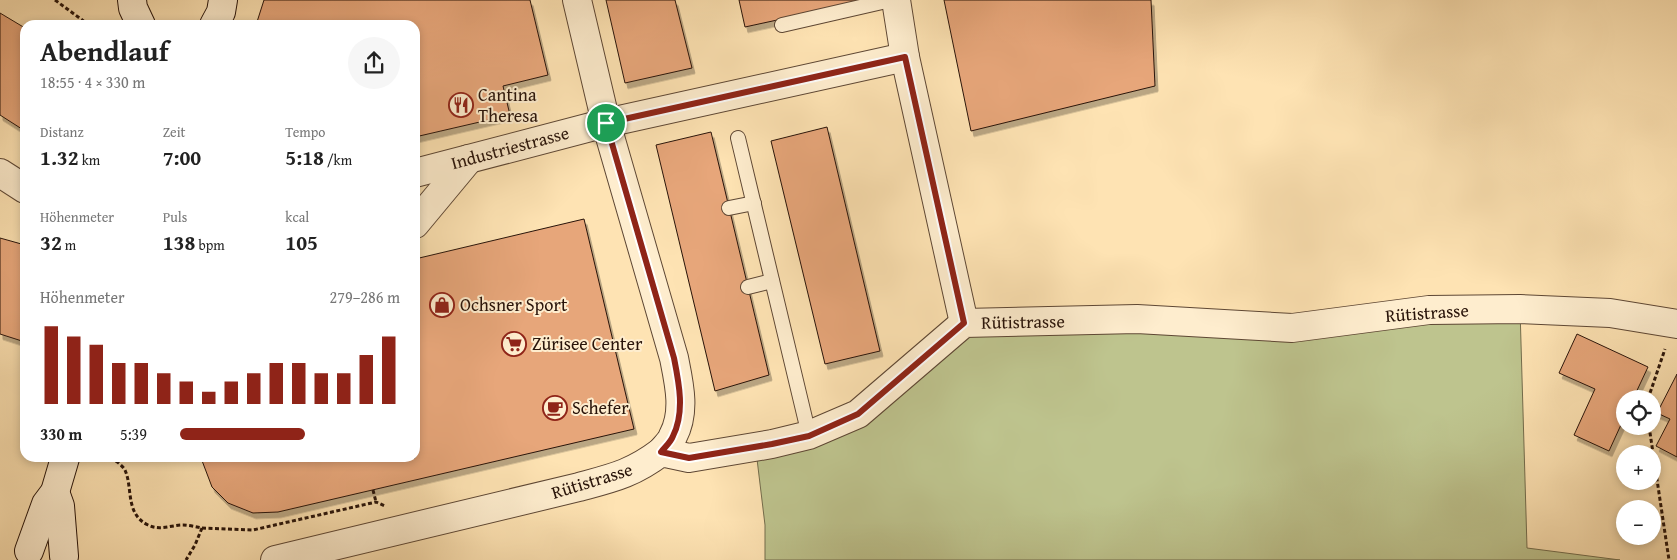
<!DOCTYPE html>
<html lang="de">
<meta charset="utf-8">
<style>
:root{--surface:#fff;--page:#f6f6f6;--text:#222;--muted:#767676;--accent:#8f2418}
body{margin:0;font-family:"Gentium Book Plus",serif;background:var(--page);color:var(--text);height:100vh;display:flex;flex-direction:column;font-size:19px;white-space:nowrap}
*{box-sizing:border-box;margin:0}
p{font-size:16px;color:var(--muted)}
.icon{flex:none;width:28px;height:28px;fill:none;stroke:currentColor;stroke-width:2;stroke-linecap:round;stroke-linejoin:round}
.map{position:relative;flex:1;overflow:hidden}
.side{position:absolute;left:20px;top:20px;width:400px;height:442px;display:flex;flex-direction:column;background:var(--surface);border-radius:15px;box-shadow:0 2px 8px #0003}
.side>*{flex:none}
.controls{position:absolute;left:1616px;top:390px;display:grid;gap:10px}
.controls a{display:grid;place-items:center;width:45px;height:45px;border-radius:50%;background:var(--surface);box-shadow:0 2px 8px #0003;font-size:25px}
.pin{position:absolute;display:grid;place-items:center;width:42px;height:42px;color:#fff;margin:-21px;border:2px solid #fff;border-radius:50%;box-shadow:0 1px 5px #0007}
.round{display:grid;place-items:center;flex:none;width:52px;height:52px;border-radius:26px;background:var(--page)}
.summary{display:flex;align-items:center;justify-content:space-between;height:85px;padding:0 20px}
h1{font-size:28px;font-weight:600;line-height:38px}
.stats{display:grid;grid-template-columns:repeat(3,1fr);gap:8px;height:85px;padding:5px 20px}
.stats div{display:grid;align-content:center}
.stats b{font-size:21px;font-weight:600}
.stats small{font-size:14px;font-weight:400}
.stats p{font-size:14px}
.chart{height:140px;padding:10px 20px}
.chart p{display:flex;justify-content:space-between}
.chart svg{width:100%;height:90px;margin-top:5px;stroke:var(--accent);stroke-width:6}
ul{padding:0 20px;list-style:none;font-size:16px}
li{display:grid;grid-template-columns:80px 60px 1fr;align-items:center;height:38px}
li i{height:12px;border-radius:6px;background:var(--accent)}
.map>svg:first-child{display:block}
.green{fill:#bec48e;stroke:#736c4c}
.building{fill:#e7a67a;stroke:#281309;filter:url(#shadow)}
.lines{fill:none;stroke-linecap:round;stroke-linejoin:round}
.lane-casing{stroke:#5e4734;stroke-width:16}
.street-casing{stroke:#5e4734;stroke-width:30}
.secondary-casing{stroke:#281309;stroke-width:30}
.path{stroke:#281309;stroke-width:3;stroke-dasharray:4 2.5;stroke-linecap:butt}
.lane{stroke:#feedce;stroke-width:14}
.street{stroke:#feedce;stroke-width:28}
.secondary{stroke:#feedce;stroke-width:28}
.route-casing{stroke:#fff;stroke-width:10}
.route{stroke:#8f2418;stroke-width:6}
.labels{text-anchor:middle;stroke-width:4;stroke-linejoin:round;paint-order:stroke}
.poi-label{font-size:18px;fill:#281309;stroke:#feedce;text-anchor:start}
.street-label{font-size:18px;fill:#281309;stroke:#feedce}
</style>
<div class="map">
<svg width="1677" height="560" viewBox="0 0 1677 560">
<defs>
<filter id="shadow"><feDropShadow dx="3" dy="5.5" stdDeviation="0" flood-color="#0004"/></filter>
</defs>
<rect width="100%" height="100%" fill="#fee3b3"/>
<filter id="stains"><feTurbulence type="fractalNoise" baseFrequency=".004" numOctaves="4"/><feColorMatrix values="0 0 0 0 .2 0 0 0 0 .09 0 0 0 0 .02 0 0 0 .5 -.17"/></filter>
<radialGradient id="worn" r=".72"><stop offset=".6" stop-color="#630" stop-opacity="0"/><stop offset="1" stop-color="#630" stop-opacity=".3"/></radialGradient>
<polygon class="green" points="1520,309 1527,548 1620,560 765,560 765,525 757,459 809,435 964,323"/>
<g class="building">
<polygon points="264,0 530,0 548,75 503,86 510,115 415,137 415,25 256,25"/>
<polygon points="606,0 675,0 692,68 625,83"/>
<polygon points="739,0 860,0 860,2 745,27"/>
<polygon points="944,0 1151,0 1155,86 971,131"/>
<polygon points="0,13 25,28 25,131 0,115"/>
<polygon points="827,127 880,351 825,364 771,141"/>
<polygon points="711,132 769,375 715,391 656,145"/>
<polygon points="584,219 634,429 278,512 253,513 228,503 212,487 201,458 415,458 415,259"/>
<polygon points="0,238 25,245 25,342 0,334"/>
<polygon points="1577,334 1648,367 1633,399 1625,399 1625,416 1609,451 1574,435 1595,389 1559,373"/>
<polygon points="1677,374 1677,457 1656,446 1670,419 1657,413"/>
</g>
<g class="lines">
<defs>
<g id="lane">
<polyline points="782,25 891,0"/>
<polyline points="738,138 809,435"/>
<polyline points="729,208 754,203"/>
<polyline points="748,287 772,281"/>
</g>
<g id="street">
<path d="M577 0 606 123 674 358C679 383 686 412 673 436 671 442 665 447 661 452"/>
<polyline points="896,0 905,57 964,323"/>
<polyline points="0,173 25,189"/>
<polyline points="415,173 606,123 905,57"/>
<polyline points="415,224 469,159"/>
<path d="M275 560 579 487C612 478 632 474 661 452L689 458 772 444 809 435 858 414 964 323 1137 319 1292 328 1429 310 1520 309 1610 313 1677 324"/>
</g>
<g id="secondary">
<polyline points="132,0 133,8 141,25"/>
<polyline points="214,25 221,12 223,0"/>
<polyline points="55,492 60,506 64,556"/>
<polyline points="29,551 46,504 55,492 65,458"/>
</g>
</defs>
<use href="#lane" class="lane-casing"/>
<use href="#street" class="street-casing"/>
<use href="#secondary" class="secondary-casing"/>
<g class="path">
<polyline points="55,0 89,25"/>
<polyline points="1648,399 1665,349"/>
<polyline points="1649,426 1669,560"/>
<path d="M110 458C115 460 122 465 125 470 133 488 125 514 148 525 160 531 171 525 183 525 189 525 196 527 202 528L195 545 186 560"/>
<polyline points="373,490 376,502"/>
<polyline points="202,528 253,530 376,502 385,506"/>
</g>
<use href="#lane" class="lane"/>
<use href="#street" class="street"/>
<use href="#secondary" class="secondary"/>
</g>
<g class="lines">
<defs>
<path id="route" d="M905 57 964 323 858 414 809 436 772 444 689 458 661 452C665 447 671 442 673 436 685 412 679 383 674 358L606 123Z"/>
</defs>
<use href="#route" class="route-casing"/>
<use href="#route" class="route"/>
</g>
<defs>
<symbol id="restaurant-ring" viewBox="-11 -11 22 22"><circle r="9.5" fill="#feedce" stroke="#8f2418" stroke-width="1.5"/><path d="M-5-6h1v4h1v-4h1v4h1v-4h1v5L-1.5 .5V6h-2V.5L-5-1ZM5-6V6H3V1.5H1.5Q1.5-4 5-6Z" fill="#8f2418"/></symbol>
<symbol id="shop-ring" viewBox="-11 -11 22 22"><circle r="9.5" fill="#feedce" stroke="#8f2418" stroke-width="1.5"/><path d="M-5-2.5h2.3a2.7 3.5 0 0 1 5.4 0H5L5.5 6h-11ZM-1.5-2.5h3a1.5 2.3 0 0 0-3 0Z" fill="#8f2418"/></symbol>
<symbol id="supermarket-ring" viewBox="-11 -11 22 22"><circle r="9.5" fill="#feedce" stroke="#8f2418" stroke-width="1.5"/><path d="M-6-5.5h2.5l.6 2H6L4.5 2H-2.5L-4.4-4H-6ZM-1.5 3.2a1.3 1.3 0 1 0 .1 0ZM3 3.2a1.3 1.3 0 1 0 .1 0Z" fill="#8f2418"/></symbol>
<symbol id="cafe-ring" viewBox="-11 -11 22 22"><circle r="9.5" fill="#feedce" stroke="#8f2418" stroke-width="1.5"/><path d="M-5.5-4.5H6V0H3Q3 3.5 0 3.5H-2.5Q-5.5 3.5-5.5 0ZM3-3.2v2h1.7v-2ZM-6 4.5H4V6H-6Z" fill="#8f2418"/></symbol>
</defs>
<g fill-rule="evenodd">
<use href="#restaurant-ring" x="447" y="91" width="28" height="28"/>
<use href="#shop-ring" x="428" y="291" width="28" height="28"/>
<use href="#supermarket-ring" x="500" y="330" width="28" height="28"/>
<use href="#cafe-ring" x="541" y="394" width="28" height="28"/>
</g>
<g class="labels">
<g class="poi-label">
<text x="478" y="101">Cantina<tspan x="478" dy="21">Theresa</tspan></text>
<text x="460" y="311">Ochsner Sport</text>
<text x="532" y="350">Zürisee Center</text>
<text x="572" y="414">Schefer</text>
</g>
<g class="street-label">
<text transform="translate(510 148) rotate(-15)" y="6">Industriestrasse</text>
<text transform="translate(1427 313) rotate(-4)" y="6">Rütistrasse</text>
<text transform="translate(1023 322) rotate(-1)" y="6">Rütistrasse</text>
<text transform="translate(592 481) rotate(-17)" y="6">Rütistrasse</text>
</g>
</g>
<rect width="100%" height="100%" filter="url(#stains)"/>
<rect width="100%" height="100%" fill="url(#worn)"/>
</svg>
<div class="controls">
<a><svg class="icon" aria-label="locate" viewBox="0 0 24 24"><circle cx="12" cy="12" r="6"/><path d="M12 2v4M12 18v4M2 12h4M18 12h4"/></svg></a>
<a>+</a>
<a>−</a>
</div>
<div class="pin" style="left:606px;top:123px;background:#1e9e55"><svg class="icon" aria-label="arrive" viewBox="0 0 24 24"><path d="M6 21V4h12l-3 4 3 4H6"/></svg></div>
<section class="side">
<div class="summary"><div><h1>Abendlauf</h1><p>18:55 · 4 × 330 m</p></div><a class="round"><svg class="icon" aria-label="share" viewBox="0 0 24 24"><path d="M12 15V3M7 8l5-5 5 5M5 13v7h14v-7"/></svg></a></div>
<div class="stats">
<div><p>Distanz</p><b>1.32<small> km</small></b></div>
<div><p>Zeit</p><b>7:00</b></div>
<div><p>Tempo</p><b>5:18<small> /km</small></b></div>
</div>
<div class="stats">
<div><p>Höhenmeter</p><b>32<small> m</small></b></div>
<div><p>Puls</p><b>138<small> bpm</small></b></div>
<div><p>kcal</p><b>105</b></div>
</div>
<div class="chart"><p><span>Höhenmeter</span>279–286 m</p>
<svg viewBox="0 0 160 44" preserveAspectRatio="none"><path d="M5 44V6M15 44V11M25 44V15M35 44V24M45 44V24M55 44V29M65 44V33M75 44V38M85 44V33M95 44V29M105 44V24M115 44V24M125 44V29M135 44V29M145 44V20M155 44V11"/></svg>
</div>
<ul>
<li><b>330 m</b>5:39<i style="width:57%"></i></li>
</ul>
</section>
</div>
